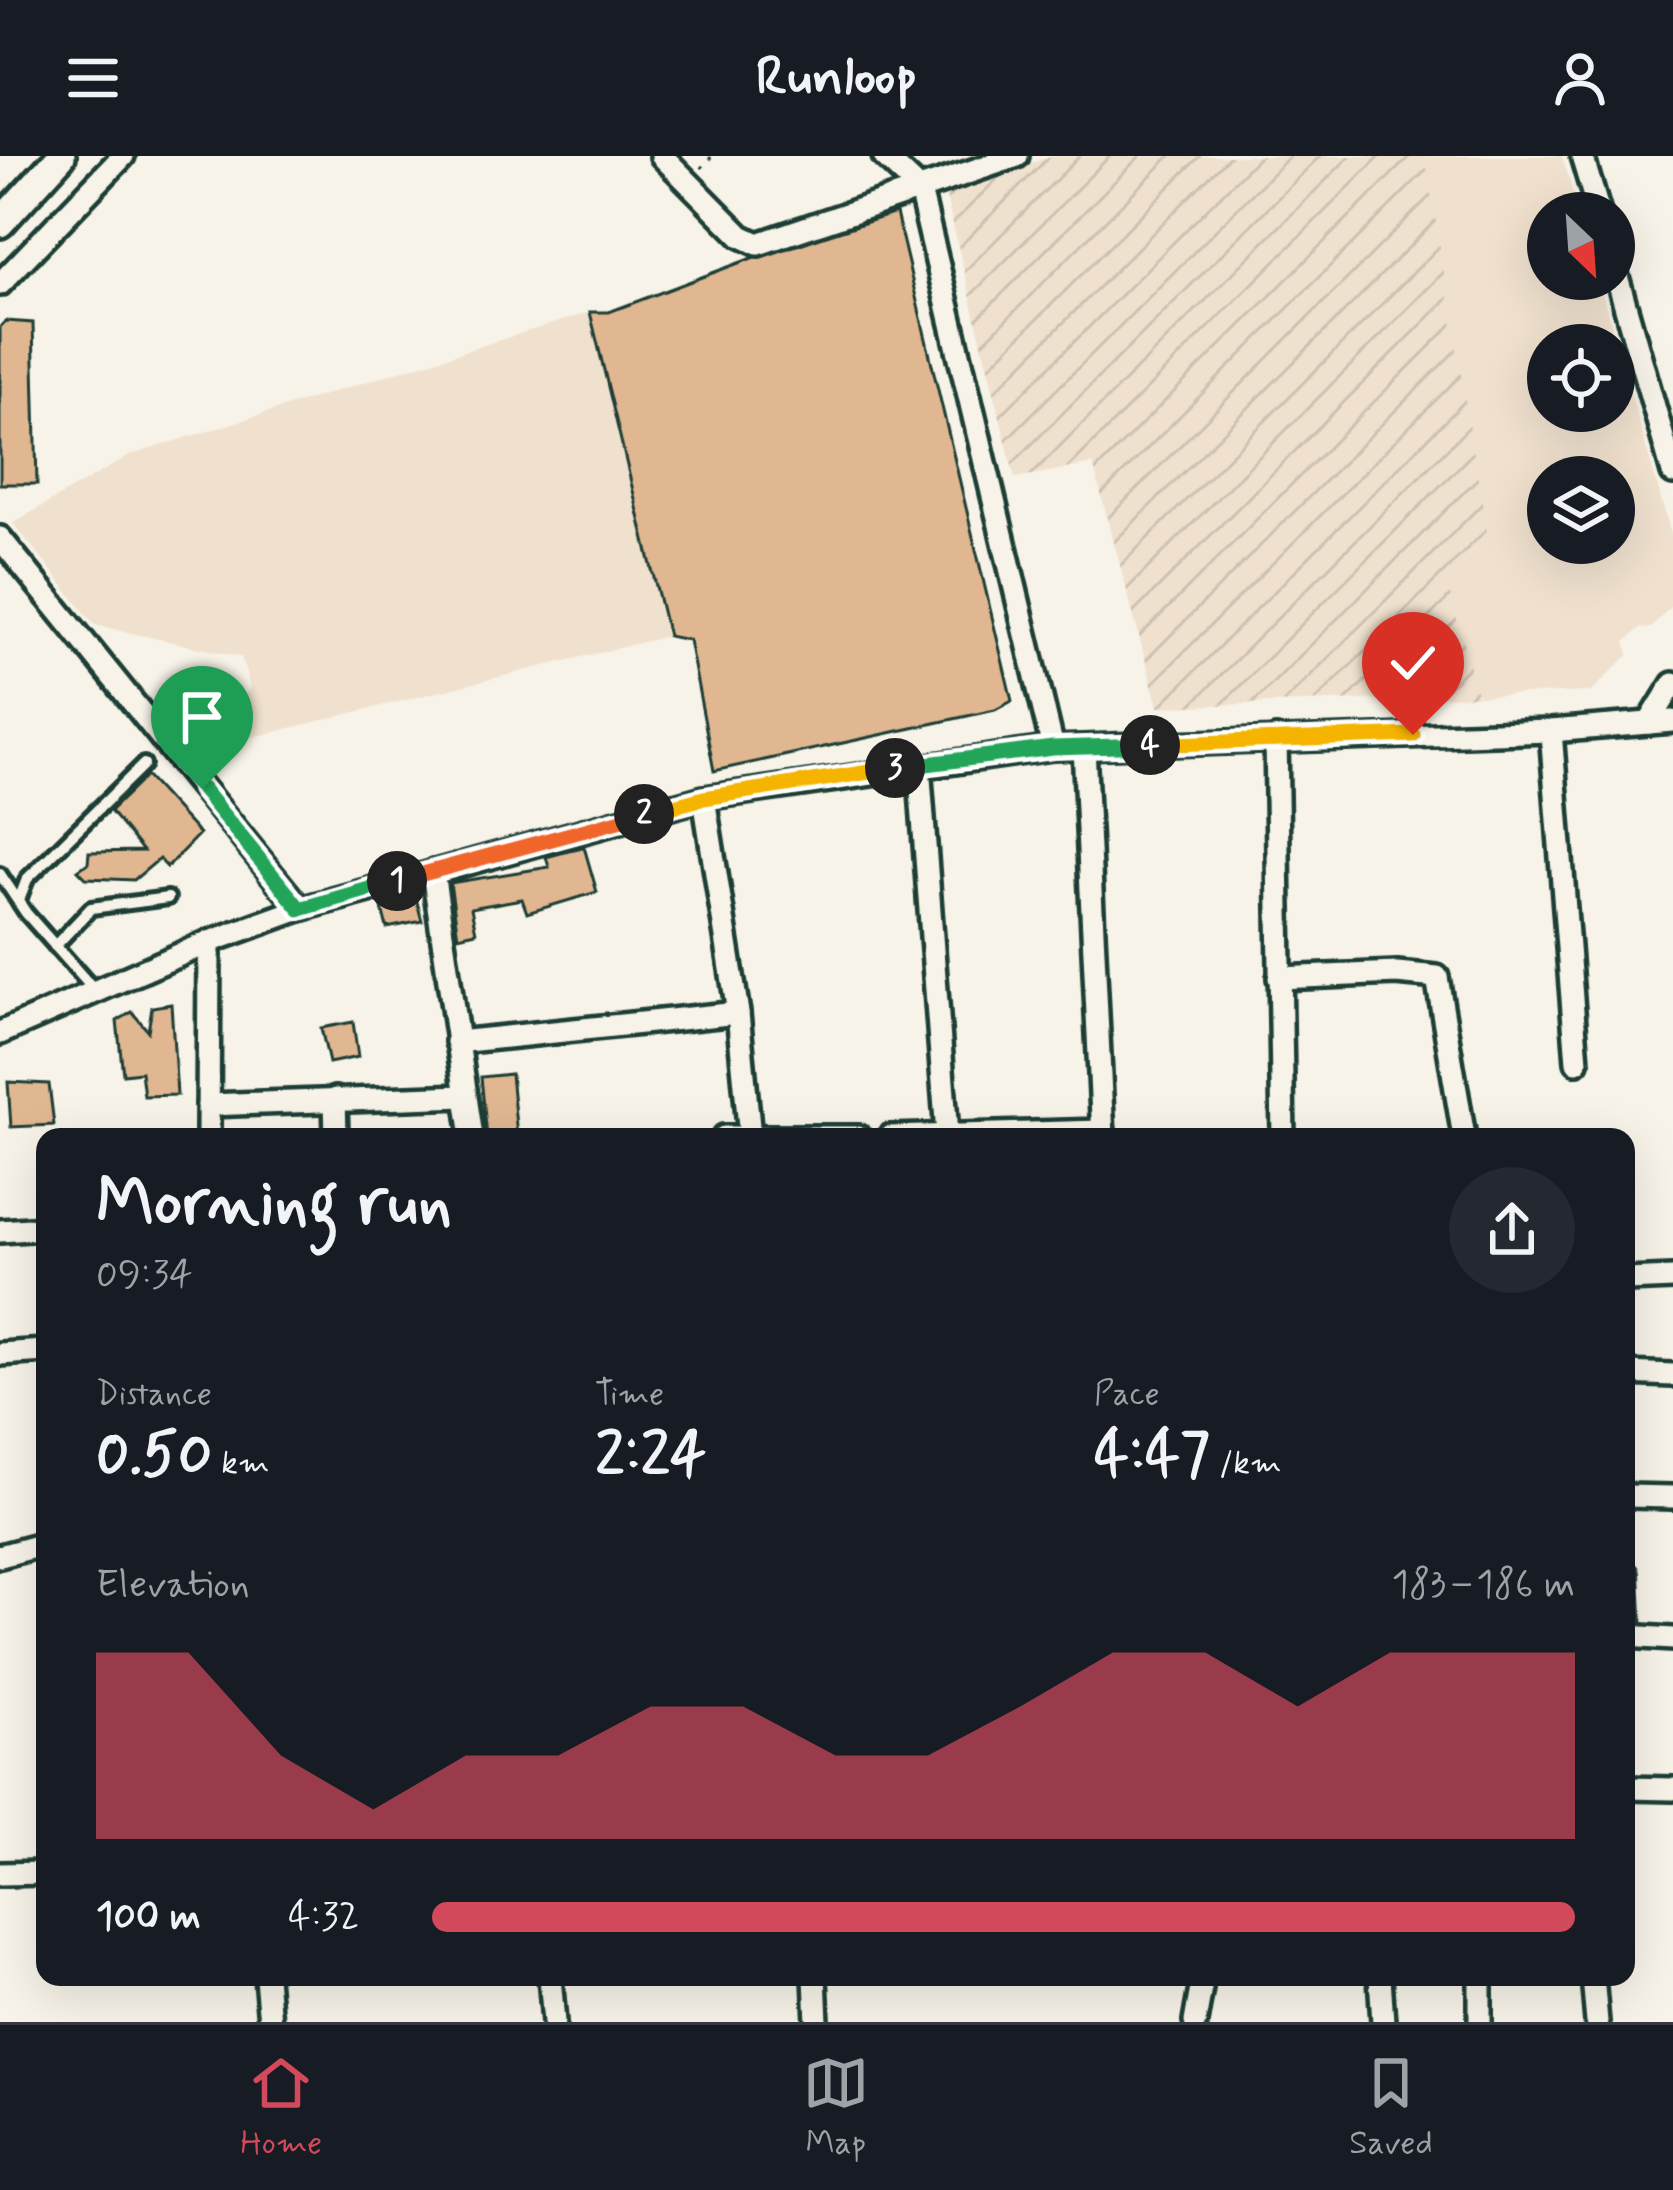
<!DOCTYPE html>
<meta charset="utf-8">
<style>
:root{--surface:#171b24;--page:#242831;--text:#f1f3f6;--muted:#9ea1a6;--line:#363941;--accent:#d1495b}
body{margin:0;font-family:Mynerve,sans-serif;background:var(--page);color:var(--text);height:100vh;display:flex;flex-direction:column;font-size:45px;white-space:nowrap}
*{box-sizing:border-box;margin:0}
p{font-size:39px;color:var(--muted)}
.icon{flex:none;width:66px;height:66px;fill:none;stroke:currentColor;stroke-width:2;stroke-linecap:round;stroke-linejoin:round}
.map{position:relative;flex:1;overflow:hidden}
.drawer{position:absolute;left:36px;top:972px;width:1599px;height:858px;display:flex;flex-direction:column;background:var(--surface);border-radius:24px;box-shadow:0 12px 48px #0002}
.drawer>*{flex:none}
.needle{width:78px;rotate:155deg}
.tools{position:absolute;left:1527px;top:36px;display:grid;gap:24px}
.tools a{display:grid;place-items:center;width:108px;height:108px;border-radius:50%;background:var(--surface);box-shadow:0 12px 48px #0002;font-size:60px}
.pin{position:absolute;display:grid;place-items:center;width:102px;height:102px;color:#fff;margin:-123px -51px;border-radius:50% 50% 50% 0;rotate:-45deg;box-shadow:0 0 12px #0007}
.pin .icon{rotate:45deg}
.km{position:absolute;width:60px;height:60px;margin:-30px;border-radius:50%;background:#222;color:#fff;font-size:33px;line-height:60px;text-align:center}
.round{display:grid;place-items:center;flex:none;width:126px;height:126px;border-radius:63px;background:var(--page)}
.overview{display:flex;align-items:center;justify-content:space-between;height:204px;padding:0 60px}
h1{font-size:66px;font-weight:700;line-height:90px}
.stats{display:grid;grid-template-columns:repeat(3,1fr);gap:18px;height:204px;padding:12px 60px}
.stats div{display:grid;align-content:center}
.stats b{font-size:60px;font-weight:700}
.stats small{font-size:33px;font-weight:400}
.stats p{font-size:33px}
.chart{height:336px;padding:24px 60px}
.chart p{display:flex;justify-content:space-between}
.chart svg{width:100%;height:216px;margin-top:12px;fill:var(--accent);opacity:.7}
ul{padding:0 60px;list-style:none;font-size:39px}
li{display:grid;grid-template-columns:192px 144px 1fr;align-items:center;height:90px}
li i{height:30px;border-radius:15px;background:var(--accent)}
header{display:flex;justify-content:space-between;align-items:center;height:156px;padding:0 60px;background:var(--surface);font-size:54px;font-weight:700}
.tab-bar{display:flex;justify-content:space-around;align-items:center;height:168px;border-top:3px solid var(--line);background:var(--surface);font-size:33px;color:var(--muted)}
.tab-bar a{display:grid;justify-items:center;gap:6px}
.tab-bar .on{color:var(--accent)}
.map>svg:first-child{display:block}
.built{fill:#f0e1ce;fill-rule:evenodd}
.industrial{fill:url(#industrial-furrows)}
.building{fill:#e1b792;stroke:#1f3d34;stroke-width:3}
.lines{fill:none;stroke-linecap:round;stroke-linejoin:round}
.lane-casing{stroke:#1f3d34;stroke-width:20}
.street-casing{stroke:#1f3d34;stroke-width:30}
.secondary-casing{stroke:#1f3d34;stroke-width:36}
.path{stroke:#1f3d34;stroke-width:3;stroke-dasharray:3 9;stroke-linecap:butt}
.lane{stroke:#f7f3e8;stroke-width:10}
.street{stroke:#f7f3e8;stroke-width:21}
.secondary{stroke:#f7f3e8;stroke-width:27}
.split-1-casing{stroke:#fff;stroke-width:24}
.split-2-casing{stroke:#fff;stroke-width:24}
.split-3-casing{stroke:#fff;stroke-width:24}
.split-4-casing{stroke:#fff;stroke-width:24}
.split-5-casing{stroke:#fff;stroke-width:24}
.split-1{stroke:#22a559;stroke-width:15}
.split-2{stroke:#f0652b;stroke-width:15}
.split-3{stroke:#f5b400;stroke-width:15}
.split-4{stroke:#22a559;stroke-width:15}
.split-5{stroke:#f5b400;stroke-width:15}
</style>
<header><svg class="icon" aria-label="menu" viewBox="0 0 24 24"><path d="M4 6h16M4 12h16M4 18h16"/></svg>Runloop<svg class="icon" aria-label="person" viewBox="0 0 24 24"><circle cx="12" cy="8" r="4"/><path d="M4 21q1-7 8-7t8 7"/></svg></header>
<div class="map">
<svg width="1673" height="1866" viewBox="0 0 1673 1866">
<defs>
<pattern id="industrial-furrows" width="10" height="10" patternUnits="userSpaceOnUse" patternTransform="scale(3)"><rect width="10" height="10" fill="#f0e1ce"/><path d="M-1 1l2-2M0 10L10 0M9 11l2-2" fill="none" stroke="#cdc2b2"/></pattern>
</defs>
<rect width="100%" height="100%" fill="#f7f3e8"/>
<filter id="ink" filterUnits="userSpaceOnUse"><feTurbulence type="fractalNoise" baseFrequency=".00833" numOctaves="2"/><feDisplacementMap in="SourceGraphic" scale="24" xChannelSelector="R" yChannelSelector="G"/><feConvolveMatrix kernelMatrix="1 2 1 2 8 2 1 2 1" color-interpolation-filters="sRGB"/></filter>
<g filter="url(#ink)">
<g class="built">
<path d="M1059 0H1562L1579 57H1548V123H1598L1673 385V448L1651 472 1639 473 1625 486 1629 498 1591 536 1479 540 1473 525ZM1548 189H1614V255H1548ZM1548 321H1614V387H1548Z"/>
<polygon points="590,156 668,480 212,591 250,531 241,501 95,469 13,367 131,299"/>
</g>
<polygon class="industrial" points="1053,0 1425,0 1489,389 1484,400 1455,414 1448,431 1478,540 1158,551 1093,308 1015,322 944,33"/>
<g class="building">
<polygon points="896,57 1012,545 995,554 714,615 689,484 668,480 590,156 609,156 752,102"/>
<polygon points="6,165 33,167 37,328 0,328 0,171"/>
<polygon points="146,620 199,678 167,711 159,703 134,724 86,722 78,714 88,707 89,696 143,695 110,655"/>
<polygon points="584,691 597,736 527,757 522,743 471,752 476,776 458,780 450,727 549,711 546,701"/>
<polygon points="416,742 422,765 387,772 381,748"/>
<polygon points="171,848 177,939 144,940 141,916 123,918 117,865 132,856 148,875 152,851"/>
<polygon points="353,866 358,901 329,907 321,872"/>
<polygon points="511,918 517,980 487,981 481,921"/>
<polygon points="8,926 49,928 54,969 11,971"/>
</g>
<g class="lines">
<defs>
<g id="lane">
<polyline points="0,718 26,757 95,835"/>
<polyline points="19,744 27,723 144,608"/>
<polyline points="55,790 91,752 168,742"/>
</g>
<g id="street">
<polyline points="662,0 741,80 758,88 1017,0"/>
<polyline points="884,0 920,34 1053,592"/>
<polyline points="1582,0 1599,57"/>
<polyline points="1614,110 1673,317"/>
<polyline points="0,128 123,0"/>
<polyline points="0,382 300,753"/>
<polyline points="1649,567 1673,528"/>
<polyline points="1551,575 1577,906"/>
<polyline points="1276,583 1283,981"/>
<polyline points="1084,591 1103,981"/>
<polyline points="919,609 947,979"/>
<polyline points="704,642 738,857 750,981"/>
<polyline points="433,716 472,981"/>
<polyline points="1279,822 1397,817 1437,821 1464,981"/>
<polyline points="0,877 209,786 300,753 704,642 1053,592 1551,575 1673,565"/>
<polyline points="457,886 738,857"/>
<polyline points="335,943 336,981"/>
<polyline points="208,949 465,940"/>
<polyline points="208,981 209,786"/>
<polyline points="724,981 859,981"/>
<polyline points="889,981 1103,975"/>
<polyline points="0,1075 45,1072"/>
<polyline points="1626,1124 1673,1122"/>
<polyline points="0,1198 45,1195"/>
<polyline points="1626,1217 1673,1219"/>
<polyline points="1626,1340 1673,1341"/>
<polyline points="0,1400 45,1388"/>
<polyline points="1626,1418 1629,1480"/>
<polyline points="1626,1480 1673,1483"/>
<polyline points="1626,1632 1673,1633"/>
<polyline points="0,1718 45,1717"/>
<polyline points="266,1821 270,1866"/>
<polyline points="550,1821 554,1866"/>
<polyline points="815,1821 817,1866"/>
<polyline points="1380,1821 1383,1866"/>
<polyline points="1480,1821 1480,1866"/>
<polyline points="1593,1821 1597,1866"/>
<polyline points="1195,1866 1203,1821"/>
</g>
<polyline id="secondary" points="0,67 61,0"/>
</defs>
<use href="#lane" class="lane-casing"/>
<use href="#street" class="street-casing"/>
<use href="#secondary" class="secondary-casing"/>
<polyline class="path" points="701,12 712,0"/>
<use href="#lane" class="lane"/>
<use href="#street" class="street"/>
<use href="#secondary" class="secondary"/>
</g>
</g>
<g class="lines" filter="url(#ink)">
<defs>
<polyline id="split-1" points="202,633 300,753 397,725"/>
<polyline id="split-2" points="397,725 644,658"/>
<polyline id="split-3" points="644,658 704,642 895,612"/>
<polyline id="split-4" points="895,612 1053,592 1150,589"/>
<polyline id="split-5" points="1150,589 1413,579"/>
</defs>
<use href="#split-1" class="split-1-casing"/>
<use href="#split-2" class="split-2-casing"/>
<use href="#split-3" class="split-3-casing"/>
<use href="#split-4" class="split-4-casing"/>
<use href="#split-5" class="split-5-casing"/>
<use href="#split-1" class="split-1"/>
<use href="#split-2" class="split-2"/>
<use href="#split-3" class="split-3"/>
<use href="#split-4" class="split-4"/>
<use href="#split-5" class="split-5"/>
</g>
</svg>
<div class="tools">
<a><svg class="needle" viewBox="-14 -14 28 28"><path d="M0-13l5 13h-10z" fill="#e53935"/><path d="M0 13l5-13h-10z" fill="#9ea1a6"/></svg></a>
<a><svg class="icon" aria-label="locate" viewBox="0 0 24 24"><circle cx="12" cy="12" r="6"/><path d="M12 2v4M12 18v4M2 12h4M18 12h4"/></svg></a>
<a><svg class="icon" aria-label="layers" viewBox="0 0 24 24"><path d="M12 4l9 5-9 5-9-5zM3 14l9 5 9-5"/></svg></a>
</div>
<div class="pin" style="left:202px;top:633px;background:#1e9e55"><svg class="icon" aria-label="arrive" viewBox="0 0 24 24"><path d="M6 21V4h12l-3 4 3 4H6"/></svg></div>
<div class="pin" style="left:1413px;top:579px;background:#d93025"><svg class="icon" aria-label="check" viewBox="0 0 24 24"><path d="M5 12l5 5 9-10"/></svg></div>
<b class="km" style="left:397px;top:725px">1</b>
<b class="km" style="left:644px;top:658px">2</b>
<b class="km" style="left:895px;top:612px">3</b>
<b class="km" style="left:1150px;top:589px">4</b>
<section class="drawer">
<div class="overview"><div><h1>Morning run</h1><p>09:34</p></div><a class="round"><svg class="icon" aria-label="share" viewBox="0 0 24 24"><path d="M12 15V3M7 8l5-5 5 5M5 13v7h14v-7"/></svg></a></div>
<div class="stats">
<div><p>Distance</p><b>0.50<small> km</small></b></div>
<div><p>Time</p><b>2:24</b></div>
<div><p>Pace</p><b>4:47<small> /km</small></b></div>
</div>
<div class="chart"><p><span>Elevation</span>183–186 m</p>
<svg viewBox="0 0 160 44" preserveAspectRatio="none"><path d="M0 44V6L10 6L20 27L30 38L40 27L50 27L60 17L70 17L80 27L90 27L100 17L110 6L120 6L130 17L140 6L150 6L160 6V44z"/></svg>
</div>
<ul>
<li><b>100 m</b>4:32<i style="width:100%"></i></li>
</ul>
</section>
</div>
<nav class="tab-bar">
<a class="on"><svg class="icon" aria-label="home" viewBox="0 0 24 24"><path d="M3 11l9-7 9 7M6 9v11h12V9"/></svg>Home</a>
<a><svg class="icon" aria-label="map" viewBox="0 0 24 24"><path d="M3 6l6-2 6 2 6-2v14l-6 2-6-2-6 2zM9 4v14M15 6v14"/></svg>Map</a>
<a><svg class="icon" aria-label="saved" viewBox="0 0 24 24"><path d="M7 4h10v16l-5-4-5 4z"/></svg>Saved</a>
</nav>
